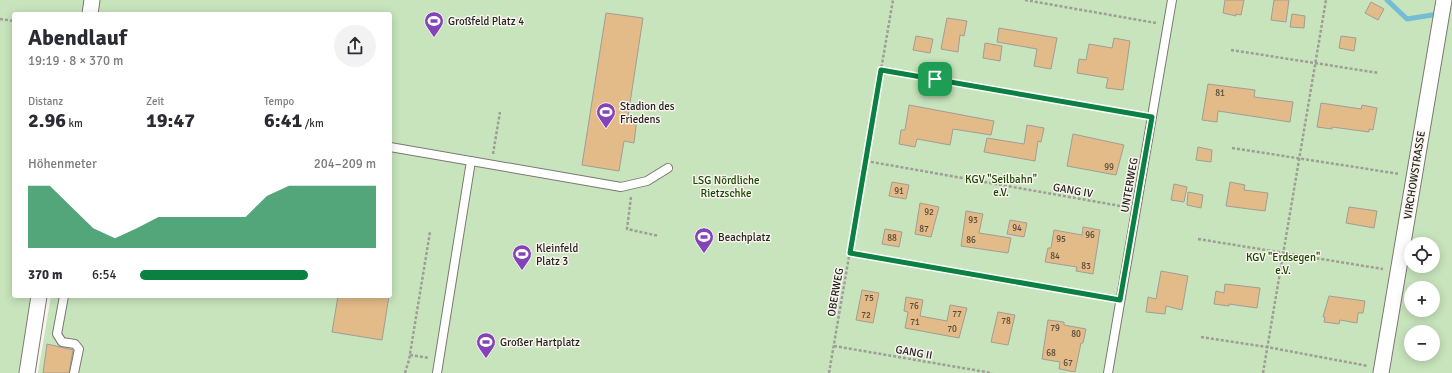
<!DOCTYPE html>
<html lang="de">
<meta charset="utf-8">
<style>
:root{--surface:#fff;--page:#f2f2f3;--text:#2b2b33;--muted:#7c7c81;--accent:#0b8043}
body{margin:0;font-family:Signika,sans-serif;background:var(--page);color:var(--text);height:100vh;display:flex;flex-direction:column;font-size:15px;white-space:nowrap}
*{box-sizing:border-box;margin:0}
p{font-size:13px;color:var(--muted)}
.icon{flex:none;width:22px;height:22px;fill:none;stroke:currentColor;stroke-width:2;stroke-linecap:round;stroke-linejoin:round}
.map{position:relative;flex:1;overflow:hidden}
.drawer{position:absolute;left:12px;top:12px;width:380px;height:286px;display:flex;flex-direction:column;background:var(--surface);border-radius:4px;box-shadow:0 2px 10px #0003}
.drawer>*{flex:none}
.buttons{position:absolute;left:1404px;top:237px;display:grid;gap:8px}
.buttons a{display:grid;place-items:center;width:36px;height:36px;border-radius:50%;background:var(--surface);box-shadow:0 2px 10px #0003;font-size:20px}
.pin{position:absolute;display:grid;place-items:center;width:34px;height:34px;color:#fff;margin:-17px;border-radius:8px;box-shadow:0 2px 6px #0006}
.round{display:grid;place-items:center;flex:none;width:42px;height:42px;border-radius:21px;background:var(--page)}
.summary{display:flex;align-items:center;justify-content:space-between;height:68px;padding:0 16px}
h1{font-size:22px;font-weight:700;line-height:30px}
.stats{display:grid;grid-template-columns:repeat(3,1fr);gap:6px;height:68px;padding:4px 16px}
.stats div{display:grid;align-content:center}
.stats b{font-size:20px;font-weight:700}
.stats small{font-size:11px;font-weight:400}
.stats p{font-size:11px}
.chart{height:112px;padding:8px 16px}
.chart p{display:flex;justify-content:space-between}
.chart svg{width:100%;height:72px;margin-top:4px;fill:var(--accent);opacity:.7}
ul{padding:0 16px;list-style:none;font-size:13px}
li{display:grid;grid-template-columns:64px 48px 1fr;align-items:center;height:30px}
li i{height:10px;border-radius:5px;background:var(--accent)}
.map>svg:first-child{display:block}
.green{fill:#c7e4bc;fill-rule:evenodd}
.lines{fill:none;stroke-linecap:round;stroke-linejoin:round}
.stream{stroke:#75bcd5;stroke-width:5}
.building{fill:#e2bb88;stroke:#a29d98}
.service-casing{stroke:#7c7873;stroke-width:10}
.minor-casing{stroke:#7c7873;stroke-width:17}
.path{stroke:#a09d98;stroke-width:2.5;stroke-dasharray:3 2;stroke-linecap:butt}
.service{stroke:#fff;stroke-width:8}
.minor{stroke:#fff;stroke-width:15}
.route-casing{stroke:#fff;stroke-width:8}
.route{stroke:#0b8043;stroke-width:5}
.labels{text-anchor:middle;stroke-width:3;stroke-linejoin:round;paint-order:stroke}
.number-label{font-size:9px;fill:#554a3c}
.poi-label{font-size:11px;fill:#262522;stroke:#f8f3ed;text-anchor:start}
.street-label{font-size:11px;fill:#262522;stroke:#f8f3ed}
.park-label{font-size:11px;fill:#194800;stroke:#f8f3ed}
</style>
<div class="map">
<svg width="1452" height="373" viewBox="0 0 1452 373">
<rect width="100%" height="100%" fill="#f8f3ed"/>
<path class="green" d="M0 0H1452V373H38L51 296H390V14H14V296H32L20 373H0ZM1411 244H1433V266H1411ZM1411 288H1433V310H1411ZM1411 332H1433V354H1411Z"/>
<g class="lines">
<polyline class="stream" points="1387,0 1407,19 1432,15"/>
</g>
<g class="building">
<polygon points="1225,0 1244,0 1241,15 1236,14 1236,16 1223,13"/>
<polygon points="1274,0 1289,0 1286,22 1271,20"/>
<polygon points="1371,2 1384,9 1378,20 1365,13"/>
<polygon points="606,13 643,18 628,116 637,118 634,143 624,141 619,171 582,165"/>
<polygon points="1292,14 1305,16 1304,28 1290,27"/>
<polygon points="947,18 967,21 964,36 960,35 958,52 941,49"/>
<polygon points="999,28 1057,38 1051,69 1034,66 1037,49 997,42"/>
<polygon points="916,36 933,39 930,53 913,50"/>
<polygon points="1341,36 1356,38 1354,51 1339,48"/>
<polygon points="1114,38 1130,41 1123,90 1106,88 1108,78 1077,73 1079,59 1086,60 1089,44 1112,48"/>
<polygon points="985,43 1002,46 1000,61 983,58"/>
<polygon points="1208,84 1255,90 1254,97 1293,102 1290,122 1218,111 1217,122 1202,120"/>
<polygon points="1321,103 1361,109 1362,105 1377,108 1373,130 1369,129 1369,132 1332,127 1332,129 1317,127"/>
<polygon points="909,105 994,121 991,135 953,129 950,145 917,139 915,147 899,144 901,130 905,130"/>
<polygon points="1027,125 1044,128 1041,142 1038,141 1035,161 984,152 987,138 1024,144"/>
<polygon points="1073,134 1124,145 1116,175 1067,166"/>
<polygon points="1198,147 1212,150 1211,162 1196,160"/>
<polygon points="892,182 909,185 906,199 889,196"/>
<polygon points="1230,182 1245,185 1244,190 1268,193 1265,211 1226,206"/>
<polygon points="1174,184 1187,187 1184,202 1171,200"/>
<polygon points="1188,192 1203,195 1201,208 1187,205"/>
<polygon points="920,203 939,207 931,237 915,234"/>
<polygon points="1349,207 1377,211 1374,228 1346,223"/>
<polygon points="966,211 983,214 979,233 1011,238 1008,253 961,246"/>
<polygon points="1010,220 1027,223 1024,237 1007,234"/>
<polygon points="1083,227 1100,230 1093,274 1076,271 1077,267 1045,262 1048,248 1051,248 1054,230 1082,235"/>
<polygon points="885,229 902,232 899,247 882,244"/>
<polygon points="1161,271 1188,276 1182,310 1166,306 1165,314 1146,312 1148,297 1156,299"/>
<polygon points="1225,284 1260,288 1257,308 1229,304 1229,306 1214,304 1216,291 1224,293"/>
<polygon points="862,290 879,293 873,323 856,320"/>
<polygon points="338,296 389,296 382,340 332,332"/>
<polygon points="1329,296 1365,301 1363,313 1358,313 1357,323 1340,320 1339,324 1324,322 1325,317 1323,317"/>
<polygon points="906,297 923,300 920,316 947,321 950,305 967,308 959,338 905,328 908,312 904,311"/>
<polygon points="998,312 1015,315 1008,345 991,342"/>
<polygon points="1048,320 1064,322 1064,325 1086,329 1083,343 1081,343 1075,372 1059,369 1060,362 1042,359"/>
<polygon points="47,344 73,350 69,373 43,373"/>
</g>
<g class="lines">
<defs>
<g id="service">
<polyline points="390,147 621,187 647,181 668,168"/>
<polyline points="64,296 57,334 62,342 75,344 79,349 74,373"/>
<polyline points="437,373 471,161"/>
<polyline points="1108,373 1172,0"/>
</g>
<g id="minor">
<polyline points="90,14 92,0"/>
<polyline points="27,373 39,296"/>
<polyline points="1381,373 1444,0"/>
</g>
</defs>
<use href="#service" class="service-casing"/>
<use href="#minor" class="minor-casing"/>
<g class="path">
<polyline points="1025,0 1156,23"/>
<polyline points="0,19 14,21"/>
<polyline points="1231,50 1379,73"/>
<polyline points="881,70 1141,115"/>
<polyline points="1232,148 1400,174"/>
<polyline points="493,154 500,112"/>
<polyline points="866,161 1126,207"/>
<polyline points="631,197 627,229 659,236"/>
<polyline points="1198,239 1383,269"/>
<polyline points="850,253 1110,299"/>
<polyline points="1201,337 1267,347 1368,366"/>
<polyline points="834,346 992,373"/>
<polyline points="410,355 429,358"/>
<polyline points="405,373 409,360 430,232"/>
<polyline points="829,373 893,0"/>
<polyline points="1263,373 1326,0"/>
</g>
<use href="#service" class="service"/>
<use href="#minor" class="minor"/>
</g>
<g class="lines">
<defs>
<polygon id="route" points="881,70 1152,117 1120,300 850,253"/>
</defs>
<use href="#route" class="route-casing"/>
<use href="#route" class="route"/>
</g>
<defs>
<symbol id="stadium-pin" viewBox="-11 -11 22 30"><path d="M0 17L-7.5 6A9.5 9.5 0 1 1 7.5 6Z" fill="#8543b8" stroke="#f8f3ed"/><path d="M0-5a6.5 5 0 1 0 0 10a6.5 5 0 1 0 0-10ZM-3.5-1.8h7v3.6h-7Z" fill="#fff"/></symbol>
</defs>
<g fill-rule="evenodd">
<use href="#stadium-pin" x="423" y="10" width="22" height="30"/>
<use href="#stadium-pin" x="595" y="101" width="22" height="30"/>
<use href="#stadium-pin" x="693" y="226" width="22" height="30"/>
<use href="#stadium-pin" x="511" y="243" width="22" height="30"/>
<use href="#stadium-pin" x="475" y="331" width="22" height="30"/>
</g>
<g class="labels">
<g class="number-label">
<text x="1220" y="96">81</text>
<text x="1109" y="170">99</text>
<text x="899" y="194">91</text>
<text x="929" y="215">92</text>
<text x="973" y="223">93</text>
<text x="1017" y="231">94</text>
<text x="924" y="232">87</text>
<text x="1090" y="238">96</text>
<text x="892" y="241">88</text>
<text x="1061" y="242">95</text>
<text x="971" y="243">86</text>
<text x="1055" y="259">84</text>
<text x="1086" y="269">83</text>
<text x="869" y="301">75</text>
<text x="914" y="309">76</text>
<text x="957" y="317">77</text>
<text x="866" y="318">72</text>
<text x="1006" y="324">78</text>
<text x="915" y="325">71</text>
<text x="1055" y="331">79</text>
<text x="952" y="332">70</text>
<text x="1076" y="337">80</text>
<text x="1051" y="356">68</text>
<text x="1068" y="366">67</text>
</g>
<g class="poi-label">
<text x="448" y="25">Großfeld Platz 4</text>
<text x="620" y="110">Stadion des<tspan x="620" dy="13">Friedens</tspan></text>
<text x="718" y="241">Beachplatz</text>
<text x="536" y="252">Kleinfeld<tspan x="536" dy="13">Platz 3</tspan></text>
<text x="500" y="346">Großer Hartplatz</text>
</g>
<g class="street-label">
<text transform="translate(1414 175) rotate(-81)" y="4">VIRCHOWSTRASSE</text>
<text transform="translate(1129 185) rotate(-80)" y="4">UNTERWEG</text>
<text transform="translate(1073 190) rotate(10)" y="4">GANG IV</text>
<text transform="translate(835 292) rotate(-80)" y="4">OBERWEG</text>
<text transform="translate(914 352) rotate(10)" y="4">GANG II</text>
</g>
<g class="park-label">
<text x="1001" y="183">KGV "Seilbahn"<tspan x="1001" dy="13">e.V.</tspan></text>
<text x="726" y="184">LSG Nördliche<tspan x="726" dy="13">Rietzschke</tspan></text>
<text x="1283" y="261">KGV "Erdsegen"<tspan x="1283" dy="13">e.V.</tspan></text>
</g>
</g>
</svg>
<div class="buttons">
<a><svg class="icon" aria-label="locate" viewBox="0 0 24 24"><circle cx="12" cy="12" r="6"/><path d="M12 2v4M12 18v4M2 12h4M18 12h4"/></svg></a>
<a>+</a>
<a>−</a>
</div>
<div class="pin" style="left:935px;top:79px;background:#1e9e55"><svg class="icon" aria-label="arrive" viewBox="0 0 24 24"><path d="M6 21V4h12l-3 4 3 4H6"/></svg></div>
<section class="drawer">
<div class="summary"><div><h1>Abendlauf</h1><p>19:19 · 8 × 370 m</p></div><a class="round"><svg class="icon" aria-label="share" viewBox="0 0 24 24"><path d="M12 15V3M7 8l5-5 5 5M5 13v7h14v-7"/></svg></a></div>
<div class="stats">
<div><p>Distanz</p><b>2.96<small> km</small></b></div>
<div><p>Zeit</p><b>19:47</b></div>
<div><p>Tempo</p><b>6:41<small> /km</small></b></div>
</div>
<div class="chart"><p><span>Höhenmeter</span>204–209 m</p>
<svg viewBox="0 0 160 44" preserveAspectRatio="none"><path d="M0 44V6L10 6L20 19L30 32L40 38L50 32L60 25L70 25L80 25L90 25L100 25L110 12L120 6L130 6L140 6L150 6L160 6V44z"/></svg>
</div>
<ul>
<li><b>370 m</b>6:54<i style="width:71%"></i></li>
</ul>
</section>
</div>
